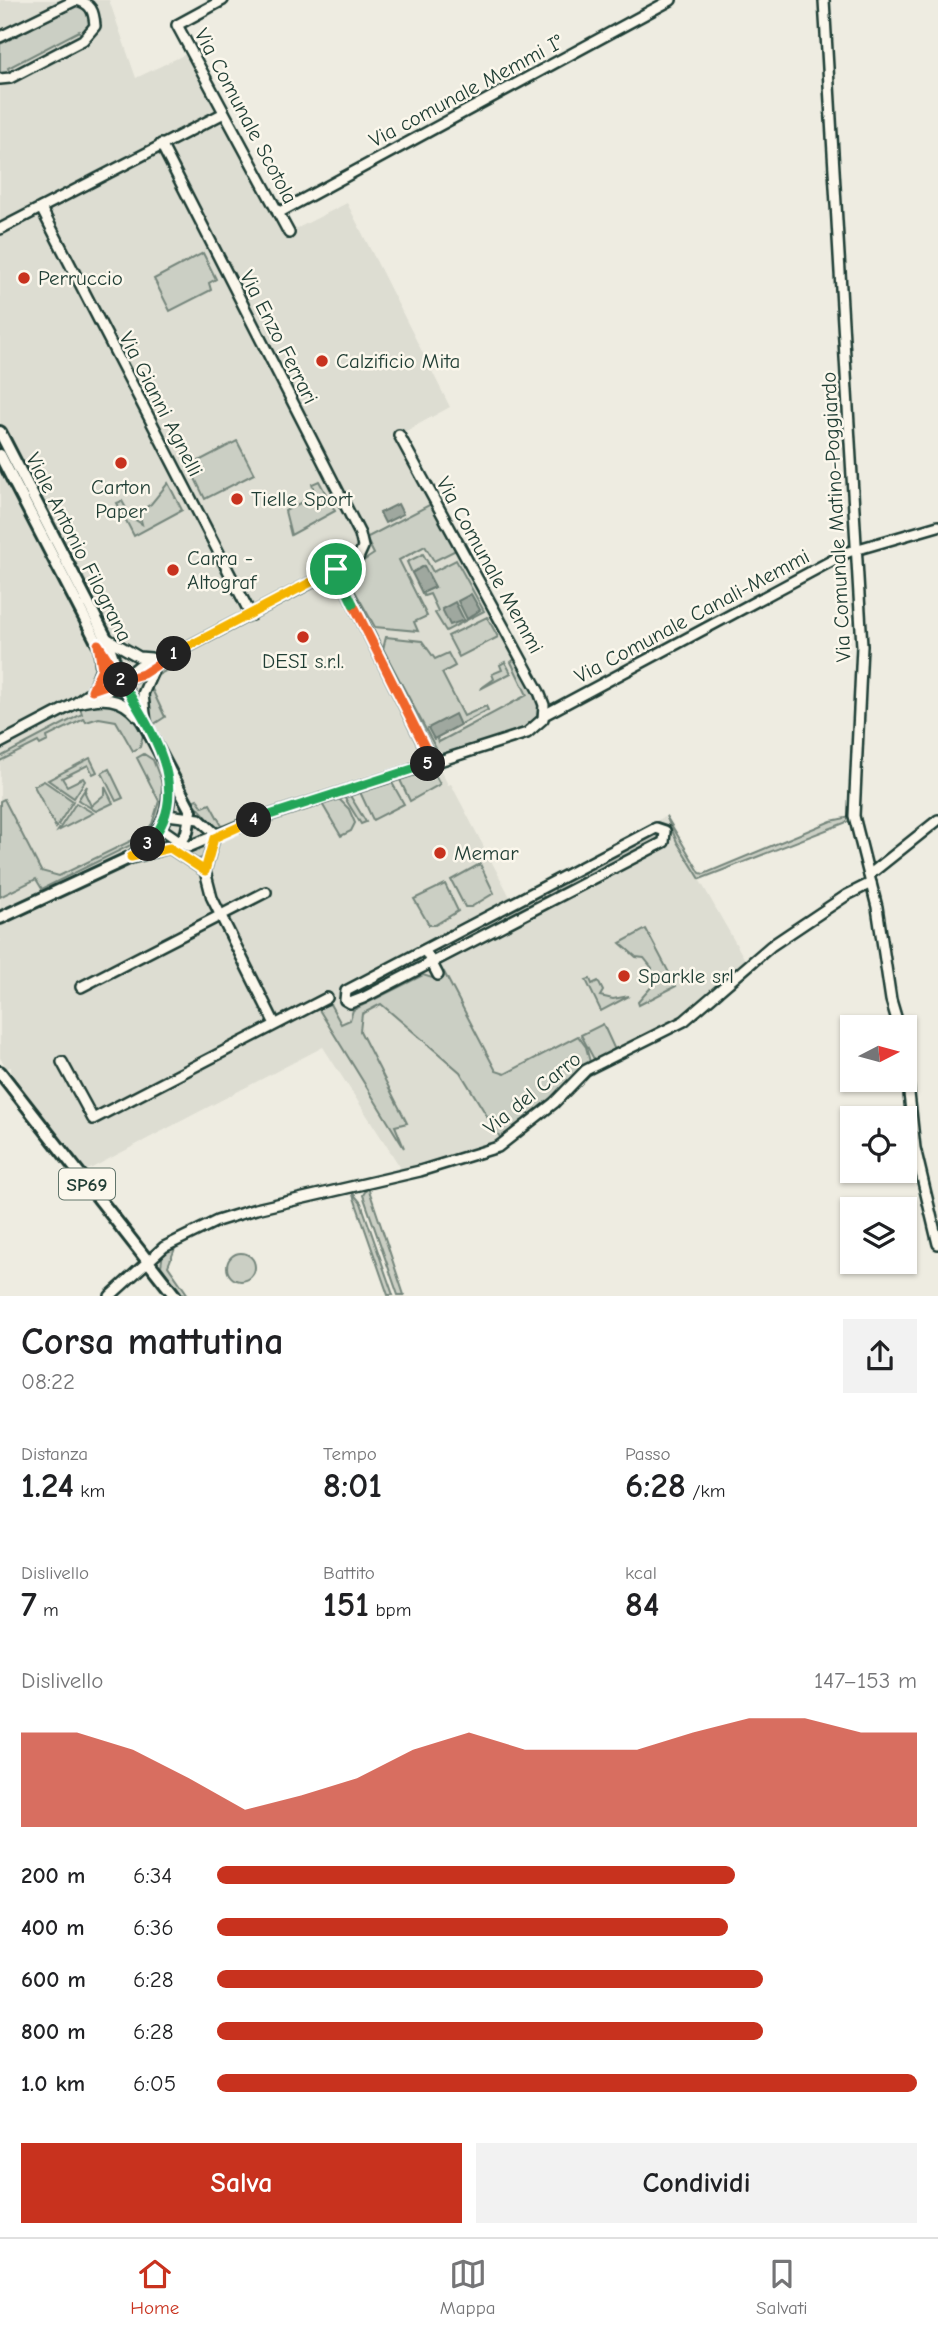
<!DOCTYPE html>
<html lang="it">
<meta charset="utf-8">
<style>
:root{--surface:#fff;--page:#f2f2f2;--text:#202124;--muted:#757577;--line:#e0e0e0;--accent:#c8321e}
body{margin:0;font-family:"Comic Neue",sans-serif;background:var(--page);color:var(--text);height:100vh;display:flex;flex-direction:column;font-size:26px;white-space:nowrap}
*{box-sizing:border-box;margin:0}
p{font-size:23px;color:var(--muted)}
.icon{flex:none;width:38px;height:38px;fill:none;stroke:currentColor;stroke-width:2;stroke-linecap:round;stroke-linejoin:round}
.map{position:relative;height:1296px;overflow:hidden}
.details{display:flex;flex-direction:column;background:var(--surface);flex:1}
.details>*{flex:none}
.needle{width:46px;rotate:84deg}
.tools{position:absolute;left:840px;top:1015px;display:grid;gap:14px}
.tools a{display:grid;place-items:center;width:77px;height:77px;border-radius:0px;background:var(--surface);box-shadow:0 2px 5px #0004;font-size:35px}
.pin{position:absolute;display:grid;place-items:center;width:60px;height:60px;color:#fff;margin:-30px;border:4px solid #fff;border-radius:50%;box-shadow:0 2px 7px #0007}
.km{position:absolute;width:35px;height:35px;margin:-18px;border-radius:50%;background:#222;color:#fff;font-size:19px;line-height:35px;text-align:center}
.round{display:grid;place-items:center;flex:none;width:74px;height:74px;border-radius:0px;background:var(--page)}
.summary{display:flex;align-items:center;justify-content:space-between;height:119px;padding:0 21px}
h1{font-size:38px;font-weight:700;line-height:52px}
.stats{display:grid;grid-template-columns:repeat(3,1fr);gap:10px;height:119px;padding:7px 21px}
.stats div{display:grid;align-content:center}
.stats b{font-size:35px;font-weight:700}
.stats small{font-size:19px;font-weight:400}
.stats p{font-size:19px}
.chart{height:196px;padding:14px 21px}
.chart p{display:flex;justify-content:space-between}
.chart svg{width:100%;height:126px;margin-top:7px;fill:var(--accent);opacity:.7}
.button{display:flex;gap:14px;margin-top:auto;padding:14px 21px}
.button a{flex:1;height:80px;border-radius:0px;background:var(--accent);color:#fff;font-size:28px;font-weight:700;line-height:80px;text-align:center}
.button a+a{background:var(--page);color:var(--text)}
ul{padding:0 21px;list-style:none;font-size:23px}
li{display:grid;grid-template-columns:112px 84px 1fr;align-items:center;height:52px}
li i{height:18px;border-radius:9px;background:var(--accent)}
.menu{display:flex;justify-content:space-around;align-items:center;height:98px;border-top:2px solid var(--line);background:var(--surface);font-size:19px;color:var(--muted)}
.menu a{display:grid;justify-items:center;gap:4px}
.menu .current{color:var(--accent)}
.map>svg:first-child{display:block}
.built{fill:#ddddd2}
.green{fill:#cbcfc4;stroke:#75867c;stroke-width:2}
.water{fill:#9fa89f;stroke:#6c7d74;stroke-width:2}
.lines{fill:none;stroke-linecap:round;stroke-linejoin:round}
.minor-casing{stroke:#1f3d34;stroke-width:14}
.major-casing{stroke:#1f3d34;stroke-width:16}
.minor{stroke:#fbf7ec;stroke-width:9}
.major{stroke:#fbf7ec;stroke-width:10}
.split-1-casing{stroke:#fff;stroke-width:14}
.split-2-casing{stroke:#fff;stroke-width:14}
.split-3-casing{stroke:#fff;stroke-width:14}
.split-4-casing{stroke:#fff;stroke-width:14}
.split-5-casing{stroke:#fff;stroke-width:14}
.split-6-casing{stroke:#fff;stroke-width:14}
.split-7-casing{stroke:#fff;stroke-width:14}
.split-1{stroke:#f5b400;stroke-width:9}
.split-2{stroke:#f0652b;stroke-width:9}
.split-3{stroke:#22a559;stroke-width:9}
.split-4{stroke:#f5b400;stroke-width:9}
.split-5{stroke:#22a559;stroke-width:9}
.split-6{stroke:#f0652b;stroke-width:9}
.split-7{stroke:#22a559;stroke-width:9}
.poi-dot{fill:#c8321e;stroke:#fbf7ec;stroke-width:2.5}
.labels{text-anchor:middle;stroke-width:5;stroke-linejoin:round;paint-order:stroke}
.shield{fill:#fbf7ec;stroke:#61756b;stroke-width:2}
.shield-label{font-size:19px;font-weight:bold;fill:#1f3d34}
.street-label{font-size:21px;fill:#1f3d34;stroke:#fbf7ec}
.poi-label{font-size:21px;fill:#1f3d34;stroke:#fbf7ec;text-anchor:start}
</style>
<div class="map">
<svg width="938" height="1296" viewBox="0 0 938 1296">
<rect width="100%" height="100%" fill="#eeece1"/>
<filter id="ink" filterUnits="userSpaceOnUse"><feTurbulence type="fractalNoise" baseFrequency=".0143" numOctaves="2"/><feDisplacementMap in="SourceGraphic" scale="14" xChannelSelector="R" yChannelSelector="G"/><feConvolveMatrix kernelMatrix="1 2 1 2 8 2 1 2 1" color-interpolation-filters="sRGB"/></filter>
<g filter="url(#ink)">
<polygon class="built" points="0,0 109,0 136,78 190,52 284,235 347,203 450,407 397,436 538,697 538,717 436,761 448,785 451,784 510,897 664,817 748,965 683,1019 612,1053 498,1145 404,1173 323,1047 86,1171 11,1075 11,1067 7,1068 0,1058"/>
<g class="green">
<path d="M75 3C88 8 91 13 91 27L82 37 79 31 8 68 10 74 0 76V44L32 28 34 23 38 25 68 10 67 6Z"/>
<polygon points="203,253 216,279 209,283 211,290 170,311 154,279"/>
<polygon points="237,441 254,474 205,499 189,466"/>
<polygon points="319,481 335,511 291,535 285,511 315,495 312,484"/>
<polygon points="168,483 182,510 134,536 117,503 122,501 131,517 142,524 139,512 151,504"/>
<polygon points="433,503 458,549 434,561 425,546 399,560 427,616 414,622 418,631 375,627 352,586 351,569 374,554 366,538"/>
<polygon points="423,554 433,572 456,560 484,611 446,631 435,613 438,611 430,594 424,596 422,593 435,587 424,567 412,573 407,562"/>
<polygon points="487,617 498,637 459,657 448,636"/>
<path d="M386 637 422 641 435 659 448 653 455 666 442 673 464 716 486 706 488 710 437 737 439 742 527 695 511 662 516 658C530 682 549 703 531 729L441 758 383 649Z"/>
<polygon points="505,662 511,673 480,689 494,679 492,674 502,670 500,665"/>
<path d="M165 664 171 668 158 675 151 687 165 717 154 724C142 702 148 681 165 664Z"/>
<path d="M92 703C118 704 130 712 143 735L140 747 133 751 116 721 99 718 86 722 84 719 47 737 48 741 40 745 38 742 0 761V757L82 714 80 708Z"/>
<polygon points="144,754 153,760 164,788 165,800 158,824 147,837 42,889 36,879 0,897 0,801 4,799 41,871 59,876 143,835 152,824 159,801 137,758"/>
<polygon points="90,758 97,772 93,774 88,765 62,778 67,786 83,778 85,781 74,798 48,780"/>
<polygon points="109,769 123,798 116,801 102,773"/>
<polygon points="427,769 433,771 440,784 410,801 400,780 402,776"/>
<polygon points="44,781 73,801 56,828 34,786"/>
<polygon points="391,781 404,804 373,820 360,792"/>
<polygon points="87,786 85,793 91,806 105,794 105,787 113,803 96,811 78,800"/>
<polygon points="349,794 366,822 361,824 343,795"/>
<polygon points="337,797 349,809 355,823 351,831 341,836 321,802"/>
<polygon points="197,799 203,807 210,804 222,826 216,828 195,804 193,801"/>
<polygon points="76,803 93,813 58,831"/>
<polygon points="666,816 700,873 704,874 831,821 850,817 852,820 700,879 677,842"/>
<polygon points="656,832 661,835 660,840 558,892 555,890 555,885"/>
<polygon points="209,843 206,857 195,860 184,851"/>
<polygon points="480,864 494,893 471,907 465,907 451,880"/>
<polygon points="445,884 458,911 435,925 429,925 414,899"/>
<polygon points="541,893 545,899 439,952 439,946"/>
<polygon points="646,929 676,986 639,1005 638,1002 654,984 650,980 652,968 644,958 636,957 620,943"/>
<polygon points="415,959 418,965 352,996 351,992"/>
<polygon points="444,972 496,1071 505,1074 578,1036 586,1047 590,1062 554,1100 503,1142 460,1072 381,1004 362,1014 360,1031 407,1123 395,1126 404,1148 318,1008 330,1004 341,1024 350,1020 353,1010 423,975 432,978"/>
<polygon points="590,979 592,984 598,981 603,991 600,996 613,999 629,996 601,1011 586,980"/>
<polygon points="603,1024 615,1050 595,1061 581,1035"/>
<polygon points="368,1187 404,1295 398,1295 363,1195"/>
<polygon points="352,1192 361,1203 393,1295 388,1295"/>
<polygon points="176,1246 168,1266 188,1295 181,1295 161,1266 163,1252"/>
<circle cx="241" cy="1267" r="14"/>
</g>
<g class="water">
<polygon points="398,504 403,514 385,523 380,513"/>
<polygon points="424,566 435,587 422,593 412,573"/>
<polygon points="471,594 480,610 467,619 458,601"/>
<polygon points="455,602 464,620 450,625 442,609"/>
<polygon points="455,714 460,725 434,739 428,728"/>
</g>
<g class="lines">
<defs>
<g id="minor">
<polyline points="223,0 177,25 289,233"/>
<polyline points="824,0 862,646 854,816 877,907 891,1000 899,1027"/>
<path d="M0 37 76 0C91 3 94 11 95 26L83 40 10 78 0 79"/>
<polyline points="41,208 251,615"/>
<polyline points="278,213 671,0"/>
<polyline points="0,229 224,113"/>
<polyline points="336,569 433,763"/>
<polyline points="106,638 139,657 151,658"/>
<polyline points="93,689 101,668 99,649"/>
<polyline points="99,698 139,666 169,655"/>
<path d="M78 703C101 697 121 696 137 716"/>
<polyline points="544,715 848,552 938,526"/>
<polyline points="146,724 143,694 153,671"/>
<polyline points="0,743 76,703 101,685 143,674 174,654 358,558 363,547 360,534 161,144"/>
<polyline points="167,815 199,819 217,835"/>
<polygon points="656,828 665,831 664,842 363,998 350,1003 345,1000 346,991"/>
<polyline points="162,829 188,847 248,822 527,733 543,719 544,705 539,692 399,435"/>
<polyline points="214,838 205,871 212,898 275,1024"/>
<polyline points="170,848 205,871"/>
<polyline points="869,875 938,820"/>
<polyline points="425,950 438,975"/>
<polyline points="81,987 266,892"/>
<polyline points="905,1057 915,1148 938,1244"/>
<polyline points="62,1062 93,1119 327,998"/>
<polyline points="110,1296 164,1247 217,1221 256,1209 420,1171 498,1147 554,1103 586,1070 684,1021 771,946 847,895 871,883"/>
</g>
<g id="major">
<polyline points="0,432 106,638 114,661"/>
<polyline points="0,455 98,644 121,680 191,811 187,832 180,844 131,857 0,918"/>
<path d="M136 853C165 832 172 808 168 773"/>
<polyline points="0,1072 175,1296"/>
</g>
</defs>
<use href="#minor" class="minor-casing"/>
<use href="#major" class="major-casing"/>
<use href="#minor" class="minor"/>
<use href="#major" class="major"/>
</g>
</g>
<g class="lines" filter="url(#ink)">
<defs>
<polyline id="split-1" points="174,654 336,569"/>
<polyline id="split-2" points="121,680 92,690 102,668 98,644 121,680 143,674 174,654"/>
<path id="split-3" d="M121 680C150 729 196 792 148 844"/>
<polyline id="split-4" points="148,844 131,857 170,848 205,871 214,838 254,820"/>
<polyline id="split-5" points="254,820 428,764"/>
<polyline id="split-6" points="353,604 433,763 428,764"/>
<polyline id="split-7" points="336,569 353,604"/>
</defs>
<use href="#split-1" class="split-1-casing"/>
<use href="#split-2" class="split-2-casing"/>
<use href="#split-3" class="split-3-casing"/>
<use href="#split-4" class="split-4-casing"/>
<use href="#split-5" class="split-5-casing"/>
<use href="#split-6" class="split-6-casing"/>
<use href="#split-7" class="split-7-casing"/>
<use href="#split-1" class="split-1"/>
<use href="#split-2" class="split-2"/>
<use href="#split-3" class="split-3"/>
<use href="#split-4" class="split-4"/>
<use href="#split-5" class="split-5"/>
<use href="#split-6" class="split-6"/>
<use href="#split-7" class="split-7"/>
</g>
<g class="poi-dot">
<circle cx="24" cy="278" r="7"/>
<circle cx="322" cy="361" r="7"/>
<circle cx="121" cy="463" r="7"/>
<circle cx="237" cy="499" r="7"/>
<circle cx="173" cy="570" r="7"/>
<circle cx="303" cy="637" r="7"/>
<circle cx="440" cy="853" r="7"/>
<circle cx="624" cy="976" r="7"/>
</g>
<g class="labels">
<rect class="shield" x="59" y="1168.5" width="56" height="31" rx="5"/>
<g class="shield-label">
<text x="87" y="1191">SP69</text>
</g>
<g class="street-label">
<text transform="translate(466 91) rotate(-28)" y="7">Via comunale Memmi I°</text>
<text transform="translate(246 116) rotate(62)" y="7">Via Comunale Scotola</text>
<text transform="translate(279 337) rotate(63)" y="7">Via Enzo Ferrari</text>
<text transform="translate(161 404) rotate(63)" y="7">Via Gianni Agnelli</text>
<text transform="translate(836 517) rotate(-93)" y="7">Via Comunale Matino-Poggiardo</text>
<text transform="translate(79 547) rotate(63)" y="7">Viale Antonio Filograna</text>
<text transform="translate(490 565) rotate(61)" y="7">Via Comunale Memmi</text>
<text transform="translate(692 616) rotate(-28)" y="7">Via Comunale Canali-Memmi</text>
<text transform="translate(532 1093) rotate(-39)" y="7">Via del Carro</text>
</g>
<g class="poi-label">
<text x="38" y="285">Perruccio</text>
<text x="336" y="368">Calzificio Mita</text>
<text x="121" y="494" text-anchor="middle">Carton<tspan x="121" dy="24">Paper</tspan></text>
<text x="251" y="506">Tielle Sport</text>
<text x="187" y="565">Carra -<tspan x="187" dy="24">Altograf</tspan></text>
<text x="303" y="668" text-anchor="middle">DESI s.r.l.</text>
<text x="454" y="860">Memar</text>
<text x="638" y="983">Sparkle srl</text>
</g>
</g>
</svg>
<div class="tools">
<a><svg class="needle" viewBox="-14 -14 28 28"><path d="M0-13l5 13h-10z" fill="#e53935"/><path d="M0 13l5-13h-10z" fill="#757577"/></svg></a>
<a><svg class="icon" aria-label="locate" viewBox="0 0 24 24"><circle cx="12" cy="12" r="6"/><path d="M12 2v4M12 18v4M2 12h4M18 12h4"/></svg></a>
<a><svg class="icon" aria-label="layers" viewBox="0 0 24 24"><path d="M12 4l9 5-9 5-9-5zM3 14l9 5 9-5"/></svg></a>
</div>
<div class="pin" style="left:336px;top:569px;background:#1e9e55"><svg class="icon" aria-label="arrive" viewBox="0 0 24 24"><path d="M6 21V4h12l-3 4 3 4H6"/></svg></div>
<b class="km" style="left:174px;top:654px">1</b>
<b class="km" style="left:121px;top:680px">2</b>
<b class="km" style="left:148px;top:844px">3</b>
<b class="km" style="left:254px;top:820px">4</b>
<b class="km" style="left:428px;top:764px">5</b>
</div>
<section class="details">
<div class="summary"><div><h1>Corsa mattutina</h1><p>08:22</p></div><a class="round"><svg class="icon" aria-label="share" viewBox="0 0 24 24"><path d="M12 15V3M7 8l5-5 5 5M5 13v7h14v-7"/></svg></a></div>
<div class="stats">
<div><p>Distanza</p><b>1.24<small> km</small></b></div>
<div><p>Tempo</p><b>8:01</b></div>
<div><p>Passo</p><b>6:28<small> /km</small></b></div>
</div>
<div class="stats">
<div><p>Dislivello</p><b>7<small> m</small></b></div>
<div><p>Battito</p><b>151<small> bpm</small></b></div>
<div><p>kcal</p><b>84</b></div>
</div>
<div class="chart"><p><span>Dislivello</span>147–153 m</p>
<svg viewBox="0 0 160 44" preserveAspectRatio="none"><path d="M0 44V11L10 11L20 17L30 27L40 38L50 33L60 27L70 17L80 11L90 17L100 17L110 17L120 11L130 6L140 6L150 11L160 11V44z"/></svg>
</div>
<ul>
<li><b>200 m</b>6:34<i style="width:74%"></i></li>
<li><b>400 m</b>6:36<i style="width:73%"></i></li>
<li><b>600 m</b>6:28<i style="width:78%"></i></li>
<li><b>800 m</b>6:28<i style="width:78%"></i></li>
<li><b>1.0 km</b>6:05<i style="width:100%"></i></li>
</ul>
<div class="button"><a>Salva</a><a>Condividi</a></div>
</section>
<nav class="menu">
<a class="current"><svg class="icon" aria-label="home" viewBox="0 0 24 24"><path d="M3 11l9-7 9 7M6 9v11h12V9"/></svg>Home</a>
<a><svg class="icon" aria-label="map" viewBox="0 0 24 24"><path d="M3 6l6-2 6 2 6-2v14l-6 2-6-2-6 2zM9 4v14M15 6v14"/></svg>Mappa</a>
<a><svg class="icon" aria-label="saved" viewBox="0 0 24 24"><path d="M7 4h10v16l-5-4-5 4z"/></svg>Salvati</a>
</nav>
